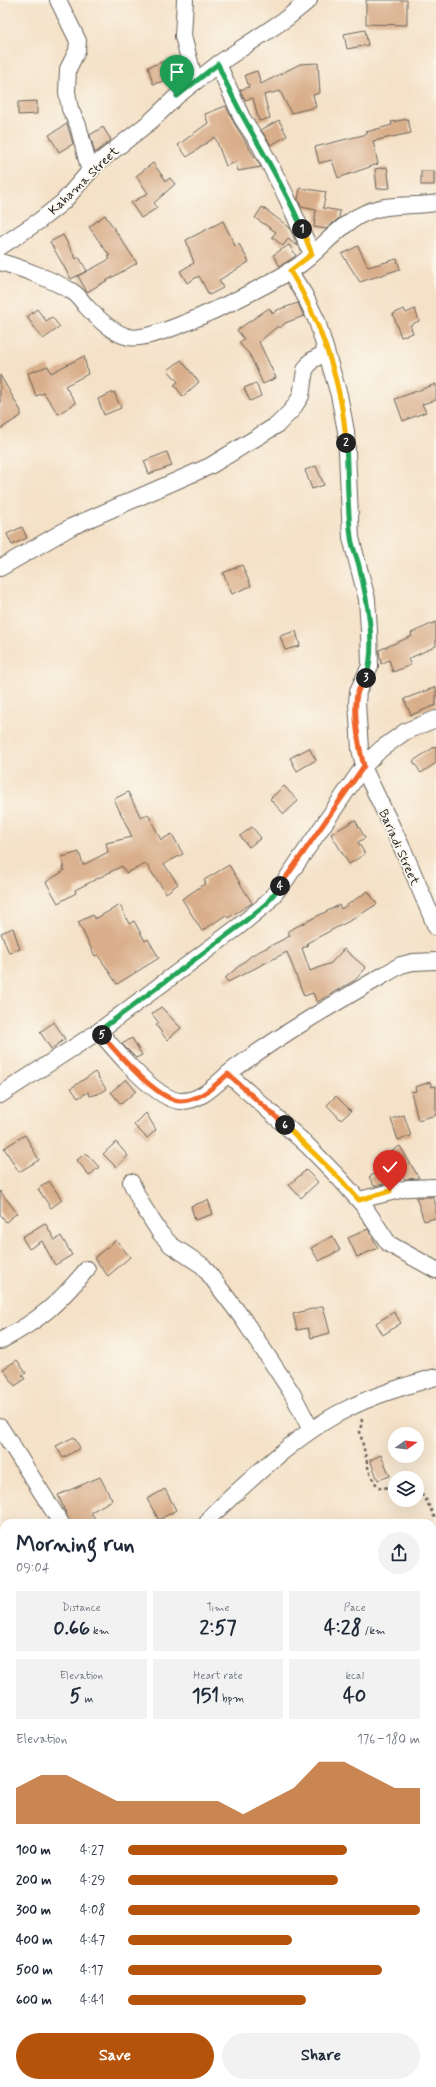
<!DOCTYPE html>
<meta charset="utf-8">
<style>
:root{--surface:#fff;--page:#f2f2f3;--text:#1f2937;--muted:#747a83;--accent:#b45309}
body{margin:0;font-family:Mynerve,sans-serif;background:var(--page);color:var(--text);height:100vh;display:flex;flex-direction:column;font-size:15px;white-space:nowrap}
*{box-sizing:border-box;margin:0}
p{font-size:13px;color:var(--muted)}
.icon{flex:none;width:22px;height:22px;fill:none;stroke:currentColor;stroke-width:2;stroke-linecap:round;stroke-linejoin:round}
.map{position:relative;flex:1;overflow:hidden}
.side{position:absolute;left:0px;top:1519px;width:436px;height:568px;display:flex;flex-direction:column;background:var(--surface);border-radius:12px 12px 0 0;box-shadow:0 4px 16px #0002}
.side>*{flex:none}
.needle{width:26px;rotate:76deg}
.fabs{position:absolute;left:388px;top:1427px;display:grid;gap:8px}
.fabs a{display:grid;place-items:center;width:36px;height:36px;border-radius:50%;background:var(--surface);box-shadow:0 4px 16px #0002;font-size:20px}
.pin{position:absolute;display:grid;place-items:center;width:34px;height:34px;color:#fff;margin:-41px -17px;border-radius:50% 50% 50% 0;rotate:-45deg;box-shadow:0 0 4px #0007}
.pin .icon{rotate:45deg}
.km{position:absolute;width:20px;height:20px;margin:-10px;border-radius:50%;background:#222;color:#fff;font-size:11px;line-height:20px;text-align:center}
.round{display:grid;place-items:center;flex:none;width:42px;height:42px;border-radius:21px;background:var(--page)}
.headline{display:flex;align-items:center;justify-content:space-between;height:68px;padding:0 16px}
h1{font-size:22px;font-weight:800;line-height:30px}
.metrics{display:grid;grid-template-columns:repeat(3,1fr);gap:6px;height:68px;padding:4px 16px}
.metrics div{display:grid;align-content:center;border-radius:0px;background:var(--page);text-align:center}
.metrics b{font-size:20px;font-weight:800}
.metrics small{font-size:11px;font-weight:400}
.metrics p{font-size:11px}
.chart{height:112px;padding:8px 16px}
.chart p{display:flex;justify-content:space-between}
.chart svg{width:100%;height:72px;margin-top:4px;fill:var(--accent);opacity:.7}
.primary-button{display:flex;gap:8px;margin-top:auto;padding:8px 16px}
.primary-button a{flex:1;height:46px;border-radius:24px;background:var(--accent);color:#fff;font-size:16px;font-weight:800;line-height:46px;text-align:center}
.primary-button a+a{background:var(--page);color:var(--text)}
ul{padding:0 16px;list-style:none;font-size:13px}
li{display:grid;grid-template-columns:64px 48px 1fr;align-items:center;height:30px}
li i{height:10px;border-radius:5px;background:var(--accent)}
.map>svg:first-child{display:block}
.building{fill:#d9ae8a}
.lines{fill:none;stroke-linecap:round;stroke-linejoin:round}
.minor-casing{stroke:#686158;stroke-width:18}
.path{stroke:#686158;stroke-width:2.5;stroke-dasharray:3 3;stroke-linecap:butt}
.minor{stroke:#fff;stroke-width:16}
.split-1-casing{stroke:#fff;stroke-width:8}
.split-2-casing{stroke:#fff;stroke-width:8}
.split-3-casing{stroke:#fff;stroke-width:8}
.split-4-casing{stroke:#fff;stroke-width:8}
.split-5-casing{stroke:#fff;stroke-width:8}
.split-6-casing{stroke:#fff;stroke-width:8}
.split-7-casing{stroke:#fff;stroke-width:8}
.split-1{stroke:#22a559;stroke-width:5}
.split-2{stroke:#f5b400;stroke-width:5}
.split-3{stroke:#22a559;stroke-width:5}
.split-4{stroke:#f0652b;stroke-width:5}
.split-5{stroke:#22a559;stroke-width:5}
.split-6{stroke:#f0652b;stroke-width:5}
.split-7{stroke:#f5b400;stroke-width:5}
.labels{text-anchor:middle;stroke-width:3.5;stroke-linejoin:round;paint-order:stroke}
.street-label{font-size:13px;fill:#1c1c1c;stroke:#fbf7ec}
</style>
<div class="map">
<svg width="436" height="2087" viewBox="0 0 436 2087">
<rect width="100%" height="100%" fill="#fbf7ec"/>
<filter id="ink" filterUnits="userSpaceOnUse"><feTurbulence type="fractalNoise" baseFrequency=".025" numOctaves="2"/><feDisplacementMap in="SourceGraphic" scale="8" xChannelSelector="R" yChannelSelector="G"/><feConvolveMatrix kernelMatrix="1 2 1 2 8 2 1 2 1" color-interpolation-filters="sRGB"/></filter>
<filter id="wash" filterUnits="userSpaceOnUse"><feTurbulence type="fractalNoise" baseFrequency=".012" numOctaves="4" result="noise"/><feDisplacementMap in="SourceGraphic" scale="16" xChannelSelector="R" yChannelSelector="G"/><feGaussianBlur stdDeviation="0.9" result="paint"/><feColorMatrix in="noise" values="0 0 0 0 0 0 0 0 0 0 0 0 0 0 0 0 0 1.4 0 .05"/><feComposite in="paint" operator="in"/></filter>
<g filter="url(#wash)">
<rect width="100%" height="100%" fill="#f4e1c7"/>
<g id="blocks">
<g class="building">
<polygon points="366,0 407,0 407,25 366,24"/>
<polygon points="365,30 368,45 347,49 344,34"/>
<polygon points="165,61 171,79 153,84 148,67"/>
<polygon points="318,63 320,93 313,95 316,107 291,113 280,91 264,95 270,118 259,121 253,98 245,100 240,90 249,87 245,75 257,71 261,84 300,64"/>
<polygon points="37,101 37,114 18,115 18,102"/>
<polygon points="226,106 234,123 261,167 238,171 236,162 226,166 215,137 187,157 178,145 208,123 205,114"/>
<polygon points="408,119 411,133 373,141 378,164 338,178 332,160 319,163 315,147 367,134 366,132 392,125 391,122"/>
<polygon points="279,120 287,136 271,145 261,130"/>
<polygon points="67,124 73,144 59,152 49,135"/>
<polygon points="103,127 111,140 95,153 90,135"/>
<polygon points="153,163 166,181 170,178 175,184 154,203 157,208 141,218 131,203 148,193 136,176"/>
<polygon points="387,167 390,188 377,189 375,169"/>
<rect x="421" y="171" width="13" height="14"/>
<polygon points="300,188 326,192 323,208 340,211 339,218 326,229 314,227 316,210 301,207 298,199"/>
<polygon points="262,207 289,227 298,246 288,239 283,246 272,237 276,232 255,218"/>
<polygon points="105,215 137,263 87,292 78,276 110,259 108,256 110,256 89,227"/>
<polygon points="223,221 235,246 239,244 249,262 219,280 223,288 209,295 199,276 187,283 180,271 194,263 186,240"/>
<polygon points="63,235 76,259 79,257 87,271 71,279 50,242"/>
<polygon points="289,245 296,256 280,266 273,255"/>
<polygon points="358,246 368,267 397,259 400,269 360,282 342,254"/>
<polygon points="298,303 304,316 285,323 280,328 278,326 259,342 276,378 263,384 250,355 239,343 244,339 237,330 269,308 273,314 277,310"/>
<polygon points="37,309 46,321 52,317 60,327 43,339 27,317"/>
<polygon points="404,309 406,313 415,309 419,321 410,325 413,333 401,337 393,314"/>
<polygon points="84,356 88,374 65,386 76,403 58,414 44,393 36,396 28,373 48,366 51,373"/>
<polygon points="181,360 199,382 183,396 174,385 178,382 168,370"/>
<polygon points="0,375 21,411 21,416 0,429"/>
<polygon points="256,383 261,396 250,401 244,388"/>
<polygon points="436,384 436,400 422,404 426,412 403,421 395,399"/>
<polygon points="114,392 121,408 104,415 98,399"/>
<polygon points="167,452 172,466 149,474 144,461"/>
<polygon points="316,466 324,485 312,489 305,470"/>
<polygon points="22,527 27,538 12,545 7,534"/>
<polygon points="242,565 251,586 232,594 223,573"/>
<polygon points="436,622 436,646 408,659 411,665 393,672 389,660 381,664 379,650 412,636 411,633"/>
<polygon points="296,631 300,646 285,650 280,636"/>
<polygon points="436,687 436,705 411,715 404,699"/>
<polygon points="436,746 436,763 421,773 413,761"/>
<polygon points="309,748 316,760 297,771 290,758"/>
<polygon points="284,786 298,801 284,814 270,799"/>
<polygon points="128,792 141,818 148,814 161,840 172,834 183,854 164,864 178,884 166,893 146,864 126,873 122,866 75,890 76,893 58,903 46,882 64,871 62,857 79,852 83,865 108,852 106,843 132,837 114,799"/>
<polygon points="355,820 365,838 358,842 365,854 349,864 331,834"/>
<polygon points="252,827 261,838 249,847 240,836"/>
<polygon points="229,865 252,903 228,918 226,915 202,931 182,899 206,883 204,880"/>
<polygon points="368,891 377,904 355,918 307,943 308,946 302,948 310,971 331,963 344,949 366,968 355,980 317,1002 313,993 304,996 287,952 228,982 225,978 252,955 290,936 288,931 339,905 341,909"/>
<polygon points="120,905 129,924 134,921 145,941 148,939 159,958 117,984 98,955 95,956 78,922 93,915 95,919"/>
<polygon points="13,928 20,949 9,953 1,933"/>
<polygon points="161,1007 181,1028 167,1040 156,1025 159,1023 152,1014"/>
<polygon points="54,1022 65,1039 51,1049 40,1032"/>
<polygon points="132,1038 142,1055 136,1058 122,1044"/>
<polygon points="95,1072 106,1089 98,1094 90,1096 88,1092 78,1098 71,1088"/>
<polygon points="126,1079 136,1091 121,1104 111,1092"/>
<polygon points="430,1082 432,1087 436,1086 436,1115 418,1120 411,1092 416,1091 415,1087"/>
<polygon points="336,1096 351,1111 341,1120 327,1105"/>
<polygon points="146,1113 156,1130 147,1138 134,1125"/>
<polygon points="404,1115 411,1136 398,1140 391,1119"/>
<polygon points="25,1135 39,1160 19,1172 4,1148"/>
<polygon points="116,1142 128,1156 116,1167 103,1154"/>
<polygon points="400,1146 419,1178 405,1179 402,1176 390,1183 374,1186 369,1177 395,1163 389,1153"/>
<polygon points="86,1153 99,1167 89,1176 77,1160"/>
<polygon points="306,1170 318,1182 301,1198 289,1185"/>
<polygon points="49,1181 62,1200 51,1208 38,1189"/>
<polygon points="0,1191 17,1213 6,1222 0,1214"/>
<polygon points="416,1197 433,1197 436,1205 436,1218 424,1221"/>
<polygon points="208,1200 213,1214 195,1220 191,1206"/>
<polygon points="45,1223 55,1240 61,1236 72,1255 55,1265 42,1241 29,1249 22,1237"/>
<polygon points="368,1229 378,1248 357,1257 348,1238"/>
<polygon points="332,1236 340,1250 319,1261 311,1248"/>
<polygon points="116,1240 130,1257 108,1276 94,1258"/>
<polygon points="323,1306 330,1333 311,1338 308,1328 297,1330 293,1314"/>
<polygon points="394,1312 401,1323 383,1335 376,1323"/>
<polygon points="17,1360 26,1373 22,1375 25,1379 15,1386 3,1369"/>
<polygon points="74,1437 80,1448 63,1458 56,1446"/>
<polygon points="381,1455 390,1476 378,1480 370,1460"/>
<polygon points="100,1477 112,1500 91,1512 97,1523 70,1523 58,1495"/>
<polygon points="165,1489 176,1510 159,1520 147,1499"/>
</g>
</g>
</g>
<g filter="url(#ink)">
<use href="#blocks" fill-opacity="0" stroke="#686158" stroke-width="1"/>
<g class="lines">
<defs>
<g id="minor">
<polyline points="58,0 78,41 77,51 68,69 67,92 70,109 78,125 90,172"/>
<polyline points="185,0 183,36 195,82"/>
<polyline points="218,64 242,118 260,145 286,196 312,254"/>
<polyline points="0,247 39,221 63,202 95,165 151,121 177,96 218,64 287,18 309,0"/>
<path d="M0 262C22 268 53 280 73 292 78 295 82 301 85 305 97 318 112 333 129 337 155 344 273 283 298 266 322 249 342 221 370 211 391 203 414 207 436 203"/>
<polyline points="289,271 304,294 317,321 339,395 346,431 351,538 367,599 369,630 370,666 358,691 357,703 360,749 364,766"/>
<polyline points="0,568 71,527 210,466 277,425 292,410 301,396 305,370 311,361 326,352"/>
<polyline points="363,767 405,854 436,927"/>
<path d="M99 1031C114 1049 155 1099 180 1101 203 1102 218 1081 234 1069 287 1030 344 998 401 965L413 962 436 961"/>
<polyline points="228,1074 307,1145 340,1179 363,1205 389,1244 436,1270"/>
<polyline points="0,1095 99,1031 238,927 266,904 285,881 363,767 381,749 406,731 436,719"/>
<polyline points="131,1182 141,1203 160,1233 171,1245 203,1266 243,1319 292,1393 311,1430"/>
<polyline points="359,1200 408,1188 436,1187"/>
<path d="M0 1341C40 1320 58 1304 87 1269"/>
<polyline points="0,1427 61,1523"/>
<path d="M207 1523 212 1515C251 1479 297 1434 345 1410 374 1395 405 1386 436 1377"/>
<polyline points="0,1666 4,1665"/>
<polyline points="0,1693 4,1700"/>
<polyline points="432,1863 436,1842"/>
<polyline points="432,1957 436,1958"/>
<polyline points="0,1986 4,1994"/>
<polyline points="0,2056 4,2055"/>
<polyline points="55,2083 57,2087"/>
<polyline points="211,2083 213,2087"/>
<polyline points="359,2083 362,2087"/>
<polyline points="186,2087 191,2087"/>
<polyline points="388,2087 389,2083"/>
</g>
</defs>
<use href="#minor" class="minor-casing"/>
<g class="path">
<polyline points="362,1419 360,1432 369,1471 377,1486 380,1488 395,1487"/>
<polyline points="417,1490 425,1498 436,1520"/>
<polyline points="432,1587 436,1586"/>
<polyline points="432,2080 436,2081"/>
</g>
<use href="#minor" class="minor"/>
</g>
</g>
<g class="lines" filter="url(#ink)">
<defs>
<path id="split-1" d="M177 96 218 64C241 122 279 172 302 229"/>
<path id="split-2" d="M302 229 312 254 290 271C320 318 343 387 346 443"/>
<path id="split-3" d="M346 443C348 474 347 506 351 537 352 547 357 557 359 566 367 599 377 645 366 678"/>
<path id="split-4" d="M280 886 364 766C359 748 352 709 358 691 360 687 363 682 366 678"/>
<polyline id="split-5" points="102,1035 99,1031 238,927 266,904 280,886"/>
<path id="split-6" d="M102 1035C116 1052 158 1101 181 1101 201 1100 214 1086 228 1074L285 1125"/>
<polyline id="split-7" points="285,1125 340,1179 359,1200 390,1191"/>
</defs>
<use href="#split-1" class="split-1-casing"/>
<use href="#split-2" class="split-2-casing"/>
<use href="#split-3" class="split-3-casing"/>
<use href="#split-4" class="split-4-casing"/>
<use href="#split-5" class="split-5-casing"/>
<use href="#split-6" class="split-6-casing"/>
<use href="#split-7" class="split-7-casing"/>
<use href="#split-1" class="split-1"/>
<use href="#split-2" class="split-2"/>
<use href="#split-3" class="split-3"/>
<use href="#split-4" class="split-4"/>
<use href="#split-5" class="split-5"/>
<use href="#split-6" class="split-6"/>
<use href="#split-7" class="split-7"/>
</g>
<g class="labels">
<g class="street-label">
<text transform="translate(83 180) rotate(-44)" y="5">Kahama Street</text>
<text transform="translate(400 847) rotate(66)" y="5">Bariadi Street</text>
</g>
</g>
</svg>
<div class="fabs">
<a><svg class="needle" viewBox="-14 -14 28 28"><path d="M0-13l5 13h-10z" fill="#e53935"/><path d="M0 13l5-13h-10z" fill="#747a83"/></svg></a>
<a><svg class="icon" aria-label="layers" viewBox="0 0 24 24"><path d="M12 4l9 5-9 5-9-5zM3 14l9 5 9-5"/></svg></a>
</div>
<div class="pin" style="left:177px;top:96px;background:#1e9e55"><svg class="icon" aria-label="arrive" viewBox="0 0 24 24"><path d="M6 21V4h12l-3 4 3 4H6"/></svg></div>
<div class="pin" style="left:390px;top:1191px;background:#d93025"><svg class="icon" aria-label="check" viewBox="0 0 24 24"><path d="M5 12l5 5 9-10"/></svg></div>
<b class="km" style="left:302px;top:229px">1</b>
<b class="km" style="left:346px;top:443px">2</b>
<b class="km" style="left:366px;top:678px">3</b>
<b class="km" style="left:280px;top:886px">4</b>
<b class="km" style="left:102px;top:1035px">5</b>
<b class="km" style="left:285px;top:1125px">6</b>
<section class="side">
<div class="headline"><div><h1>Morning run</h1><p>09:04</p></div><a class="round"><svg class="icon" aria-label="share" viewBox="0 0 24 24"><path d="M12 15V3M7 8l5-5 5 5M5 13v7h14v-7"/></svg></a></div>
<div class="metrics">
<div><p>Distance</p><b>0.66<small> km</small></b></div>
<div><p>Time</p><b>2:57</b></div>
<div><p>Pace</p><b>4:28<small> /km</small></b></div>
</div>
<div class="metrics">
<div><p>Elevation</p><b>5<small> m</small></b></div>
<div><p>Heart rate</p><b>151<small> bpm</small></b></div>
<div><p>kcal</p><b>40</b></div>
</div>
<div class="chart"><p><span>Elevation</span>176–180 m</p>
<svg viewBox="0 0 160 44" preserveAspectRatio="none"><path d="M0 44V22L10 14L20 14L30 22L40 30L50 30L60 30L70 30L80 30L90 38L100 30L110 22L120 6L130 6L140 14L150 22L160 22V44z"/></svg>
</div>
<ul>
<li><b>100 m</b>4:27<i style="width:75%"></i></li>
<li><b>200 m</b>4:29<i style="width:72%"></i></li>
<li><b>300 m</b>4:08<i style="width:100%"></i></li>
<li><b>400 m</b>4:47<i style="width:56%"></i></li>
<li><b>500 m</b>4:17<i style="width:87%"></i></li>
<li><b>600 m</b>4:41<i style="width:61%"></i></li>
</ul>
<div class="primary-button"><a>Save</a><a>Share</a></div>
</section>
</div>
